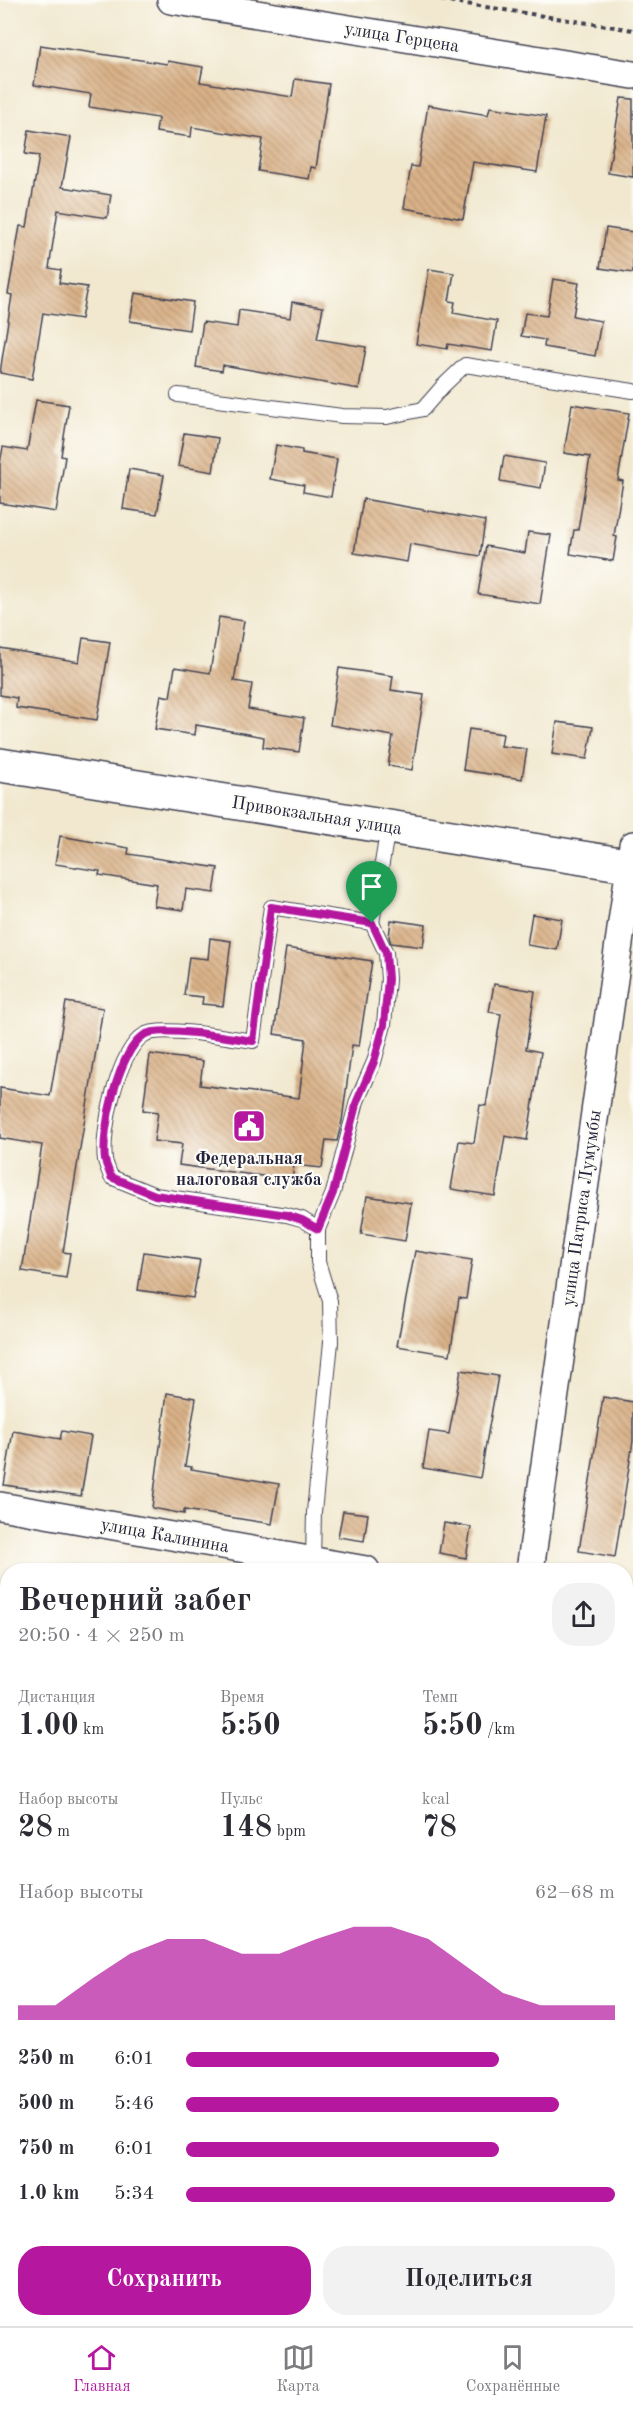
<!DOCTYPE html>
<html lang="ru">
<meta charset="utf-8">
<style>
:root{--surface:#fff;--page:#f2f2f3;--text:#2b2b33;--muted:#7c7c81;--line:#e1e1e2;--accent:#b5179e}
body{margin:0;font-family:"Old Standard TT",serif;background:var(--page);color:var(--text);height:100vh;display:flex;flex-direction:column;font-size:22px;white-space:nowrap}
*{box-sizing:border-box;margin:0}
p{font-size:20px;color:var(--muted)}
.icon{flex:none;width:33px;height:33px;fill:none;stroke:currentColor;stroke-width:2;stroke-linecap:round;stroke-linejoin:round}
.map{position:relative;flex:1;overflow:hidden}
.drawer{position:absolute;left:0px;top:1563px;width:633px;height:764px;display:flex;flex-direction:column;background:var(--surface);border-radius:24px 24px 0 0;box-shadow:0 2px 4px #0004}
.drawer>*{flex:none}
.pin{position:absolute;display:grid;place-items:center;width:51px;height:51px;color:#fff;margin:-62px -26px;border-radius:50% 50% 50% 0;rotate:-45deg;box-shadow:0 0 6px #0007}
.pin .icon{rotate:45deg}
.round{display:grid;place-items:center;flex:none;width:63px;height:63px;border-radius:24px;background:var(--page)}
.summary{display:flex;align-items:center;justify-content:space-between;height:102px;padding:0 18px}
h1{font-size:33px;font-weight:700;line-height:45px}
.stats{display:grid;grid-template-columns:repeat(3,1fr);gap:9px;height:102px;padding:6px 18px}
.stats div{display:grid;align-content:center}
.stats b{font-size:30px;font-weight:700}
.stats small{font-size:16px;font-weight:400}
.stats p{font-size:16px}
.chart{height:168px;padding:12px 18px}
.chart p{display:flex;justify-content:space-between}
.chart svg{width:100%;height:108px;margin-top:6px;fill:var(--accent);opacity:.7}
.cta{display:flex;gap:12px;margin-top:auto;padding:12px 18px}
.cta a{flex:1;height:69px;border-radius:24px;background:var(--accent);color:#fff;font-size:24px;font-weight:700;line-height:69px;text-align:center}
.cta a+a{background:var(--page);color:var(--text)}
ul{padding:0 18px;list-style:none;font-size:20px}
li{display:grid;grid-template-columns:96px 72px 1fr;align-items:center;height:45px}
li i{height:15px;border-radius:8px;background:var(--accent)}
.dock{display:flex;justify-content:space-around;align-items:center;height:84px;border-top:2px solid var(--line);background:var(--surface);font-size:16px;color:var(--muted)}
.dock a{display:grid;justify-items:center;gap:3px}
.dock .active{color:var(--accent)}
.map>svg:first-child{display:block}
.building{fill:url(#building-back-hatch)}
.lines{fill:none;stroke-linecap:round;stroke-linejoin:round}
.service-casing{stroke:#414051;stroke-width:16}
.minor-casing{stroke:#414051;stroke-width:30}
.tertiary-casing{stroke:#414051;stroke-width:36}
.primary-casing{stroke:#414051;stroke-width:36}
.path{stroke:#414051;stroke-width:4;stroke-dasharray:4.5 4.5;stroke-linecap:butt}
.service{stroke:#fff;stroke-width:14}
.minor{stroke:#fff;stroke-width:27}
.tertiary{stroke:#fff;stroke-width:33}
.primary{stroke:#fabb8b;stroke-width:33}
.route-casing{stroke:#fff;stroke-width:12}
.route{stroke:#b5179e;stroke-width:8}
.labels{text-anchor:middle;stroke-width:4.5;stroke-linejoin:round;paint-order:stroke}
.street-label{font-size:18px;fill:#22223b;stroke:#fdfcf7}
.poi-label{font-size:18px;font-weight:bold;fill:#22223b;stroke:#fdfcf7}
</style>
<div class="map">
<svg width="633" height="2326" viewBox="0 0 633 2326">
<defs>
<pattern id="building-back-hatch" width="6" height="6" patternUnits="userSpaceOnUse" patternTransform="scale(1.5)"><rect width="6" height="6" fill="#dab288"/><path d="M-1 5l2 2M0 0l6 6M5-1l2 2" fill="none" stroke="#b09070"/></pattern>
</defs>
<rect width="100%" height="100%" fill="#fdfcf7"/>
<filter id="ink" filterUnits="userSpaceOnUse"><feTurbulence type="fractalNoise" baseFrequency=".0167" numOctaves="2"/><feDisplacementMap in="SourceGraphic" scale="12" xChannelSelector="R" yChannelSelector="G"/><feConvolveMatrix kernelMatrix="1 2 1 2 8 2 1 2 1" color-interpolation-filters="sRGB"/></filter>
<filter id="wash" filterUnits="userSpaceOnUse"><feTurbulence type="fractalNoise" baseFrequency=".008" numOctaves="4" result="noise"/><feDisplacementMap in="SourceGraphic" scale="24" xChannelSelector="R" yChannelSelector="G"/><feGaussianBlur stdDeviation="1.35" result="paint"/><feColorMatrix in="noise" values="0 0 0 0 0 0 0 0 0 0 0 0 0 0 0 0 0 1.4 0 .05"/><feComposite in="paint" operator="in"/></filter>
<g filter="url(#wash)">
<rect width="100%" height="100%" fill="#f1e8cf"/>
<g id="blocks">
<g class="building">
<polygon points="40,45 167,64 168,61 203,67 200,82 292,97 295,79 329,84 316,168 311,167 309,179 258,171 263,139 192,127 191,137 156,132 158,118 89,107 91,94 34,85"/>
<polygon points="621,98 633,99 633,177 608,173"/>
<polygon points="428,105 488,115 490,107 546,116 537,172 473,162 463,219 404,208 411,166 418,167"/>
<polygon points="29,130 71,137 62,187 111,195 107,218 58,210 49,268 61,270 59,283 87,287 81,319 43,313 32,379 0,373 12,295 8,294 20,226 27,227 39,156 25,154"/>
<polygon points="606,228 633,232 633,273 600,268"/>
<polygon points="429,269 454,273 449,301 455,302 453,313 497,321 492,351 448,344 447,349 416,344"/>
<polygon points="553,279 579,283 573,316 601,321 595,356 544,347 545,340 521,336 525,313 547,316"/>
<polygon points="135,293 193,302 189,330 130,321"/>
<polygon points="292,302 323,307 317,339 366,347 359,389 223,365 222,371 196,367 203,322 237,327 239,310 290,318"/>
<polygon points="36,400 69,405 61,456 65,457 56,512 0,503 0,463 3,447 27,451"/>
<polygon points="572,404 629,413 618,480 623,481 614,536 617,537 613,561 570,554 574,530 578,530 590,457 564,453"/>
<polygon points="184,433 218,438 213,472 178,466"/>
<polygon points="276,445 302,450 302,453 337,459 331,497 303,492 304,485 270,479"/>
<polygon points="504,456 545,463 541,488 500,481"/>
<polygon points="129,469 164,475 157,514 123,509"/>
<polygon points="363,499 485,521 480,556 410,544 407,562 354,553"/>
<polygon points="528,532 551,535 540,604 478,594 486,546 525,553"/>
<polygon points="219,617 244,621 234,681 252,684 248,709 304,718 299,752 263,747 264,737 196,725 195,735 155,729 161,695 170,697 175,667 210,673"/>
<polygon points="83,638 110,642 97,720 16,708 17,698 0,695 0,648 79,662"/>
<polygon points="339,668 393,676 391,690 424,695 412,770 388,766 393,736 330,725"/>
<polygon points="557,722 593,727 587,759 552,754"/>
<polygon points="469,729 503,734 501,746 527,749 522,779 463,770"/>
<polygon points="60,836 129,848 128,854 218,868 214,893 186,889 183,910 154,906 157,884 99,875 100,871 55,864"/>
<polygon points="532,914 562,919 557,950 527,945"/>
<polygon points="391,920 426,925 423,947 391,943 389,937"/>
<polygon points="210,938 231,941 223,1006 202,1004 203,997 184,995 189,957 208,959"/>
<polygon points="286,948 372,961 359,1046 352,1045 342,1121 337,1141 326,1140 322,1168 294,1165 292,1180 179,1165 182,1144 154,1141 158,1112 143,1110 150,1054 203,1061 200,1085 299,1098 306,1039 274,1034"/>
<polygon points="494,984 535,991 526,1049 541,1052 527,1140 505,1136 495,1196 451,1189 459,1141 474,1143 480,1105 486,1106 501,1014 489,1012"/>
<polygon points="66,1002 103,1008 63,1252 70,1253 66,1278 22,1271 42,1145 0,1138 0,1088 50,1096"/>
<polygon points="367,1196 411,1203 405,1241 361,1234"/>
<polygon points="415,1251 472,1260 466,1299 459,1298 450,1355 397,1346"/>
<polygon points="144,1252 200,1260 193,1298 138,1290"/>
<polygon points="461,1370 498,1376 480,1478 423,1468 429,1431 449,1434"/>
<polygon points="167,1393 196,1398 185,1466 192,1467 191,1469 279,1484 272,1524 184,1510 184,1514 152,1508"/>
<polygon points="603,1397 633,1402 633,1441 615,1557 579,1551"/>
<polygon points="13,1431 60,1439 62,1431 91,1436 81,1496 4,1485"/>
<polygon points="343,1511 368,1514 364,1541 338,1537"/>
<polygon points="444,1523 471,1527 466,1558 439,1553"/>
</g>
</g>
</g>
<g filter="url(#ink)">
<use href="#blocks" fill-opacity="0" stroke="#414051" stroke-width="1.5"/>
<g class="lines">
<defs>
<g id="service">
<polyline points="178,395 342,416 387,417 423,409 443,386 465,365 633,391"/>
<polyline points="372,923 388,827"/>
<path d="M313 1561 314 1512 331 1342 330 1301 318 1262V1229L302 1219 287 1215 155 1195 111 1177C109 1171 106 1165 105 1160 101 1131 118 1051 144 1035 160 1025 232 1038 253 1041L271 907 372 923 386 953 388 979 384 1025 374 1062 357 1101 333 1193 318 1229"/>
<polyline points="185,2326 186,2319"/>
</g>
<g id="minor">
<polyline points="171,0 633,75"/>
<polyline points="0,1506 366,1570"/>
<polyline points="530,1570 633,845"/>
<polyline points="626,1615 633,1616"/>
<polyline points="426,2326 427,2319"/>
</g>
<polyline id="tertiary" points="0,765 633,866"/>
<g id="primary">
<polyline points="0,2311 8,2312"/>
<polyline points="47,2319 88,2326"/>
</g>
</defs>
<use href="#service" class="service-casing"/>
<use href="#minor" class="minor-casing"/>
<use href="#tertiary" class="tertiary-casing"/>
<use href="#primary" class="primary-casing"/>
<polyline class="path" points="441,0 633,30"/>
<use href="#service" class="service"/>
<use href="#minor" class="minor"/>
<use href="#tertiary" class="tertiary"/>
<use href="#primary" class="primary"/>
</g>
</g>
<g class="lines" filter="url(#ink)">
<defs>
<path id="route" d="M271 907 372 923 386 953 388 979 384 1025 374 1062 357 1101 333 1193 318 1229 302 1220 287 1215 155 1195 111 1177C109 1171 106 1165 105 1160 101 1131 118 1052 144 1035 160 1025 232 1038 253 1041Z"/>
</defs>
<use href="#route" class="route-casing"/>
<use href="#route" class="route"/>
</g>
<defs>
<symbol id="civic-square" viewBox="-11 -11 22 22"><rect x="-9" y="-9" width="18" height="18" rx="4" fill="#b5179e" stroke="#fdfcf7"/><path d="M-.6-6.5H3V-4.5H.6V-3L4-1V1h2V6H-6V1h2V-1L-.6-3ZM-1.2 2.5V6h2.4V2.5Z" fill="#fff"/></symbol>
</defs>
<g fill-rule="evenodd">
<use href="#civic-square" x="230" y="1107" width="38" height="38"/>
</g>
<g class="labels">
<g class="street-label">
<text transform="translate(402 37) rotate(9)" y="6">улица Герцена</text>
<text transform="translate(317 815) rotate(9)" y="6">Привокзальная улица</text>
<text transform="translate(581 1208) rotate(-82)" y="6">улица Патриса Лумумбы</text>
<text transform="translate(165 1535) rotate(10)" y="6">улица Калинина</text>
</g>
<g class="poi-label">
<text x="249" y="1164">Федеральная<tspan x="249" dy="21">налоговая служба</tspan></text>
</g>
</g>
</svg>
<div class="pin" style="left:372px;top:923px;background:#1e9e55"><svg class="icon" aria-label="arrive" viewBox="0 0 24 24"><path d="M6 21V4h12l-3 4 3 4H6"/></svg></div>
<section class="drawer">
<div class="summary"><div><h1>Вечерний забег</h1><p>20:50 · 4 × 250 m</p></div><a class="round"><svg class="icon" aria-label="share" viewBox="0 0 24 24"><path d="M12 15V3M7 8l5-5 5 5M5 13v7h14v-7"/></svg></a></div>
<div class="stats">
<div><p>Дистанция</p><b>1.00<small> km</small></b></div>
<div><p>Время</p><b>5:50</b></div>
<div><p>Темп</p><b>5:50<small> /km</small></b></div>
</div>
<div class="stats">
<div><p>Набор высоты</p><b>28<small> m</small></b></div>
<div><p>Пульс</p><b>148<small> bpm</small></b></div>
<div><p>kcal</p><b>78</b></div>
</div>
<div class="chart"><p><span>Набор высоты</span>62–68 m</p>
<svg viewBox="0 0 160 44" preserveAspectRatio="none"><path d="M0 44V38L10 38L20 27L30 17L40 11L50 11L60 17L70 17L80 11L90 6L100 6L110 11L120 22L130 33L140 38L150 38L160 38V44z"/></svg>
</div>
<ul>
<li><b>250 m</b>6:01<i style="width:73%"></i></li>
<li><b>500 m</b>5:46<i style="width:87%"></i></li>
<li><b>750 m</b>6:01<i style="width:73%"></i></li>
<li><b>1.0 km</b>5:34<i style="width:100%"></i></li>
</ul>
<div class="cta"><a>Сохранить</a><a>Поделиться</a></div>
</section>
</div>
<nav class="dock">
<a class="active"><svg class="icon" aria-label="home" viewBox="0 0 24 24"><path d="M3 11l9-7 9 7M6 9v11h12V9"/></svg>Главная</a>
<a><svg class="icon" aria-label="map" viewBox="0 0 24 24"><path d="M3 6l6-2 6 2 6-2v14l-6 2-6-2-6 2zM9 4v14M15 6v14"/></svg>Карта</a>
<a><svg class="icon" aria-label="saved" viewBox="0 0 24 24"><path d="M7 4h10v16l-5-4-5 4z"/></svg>Сохранённые</a>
</nav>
